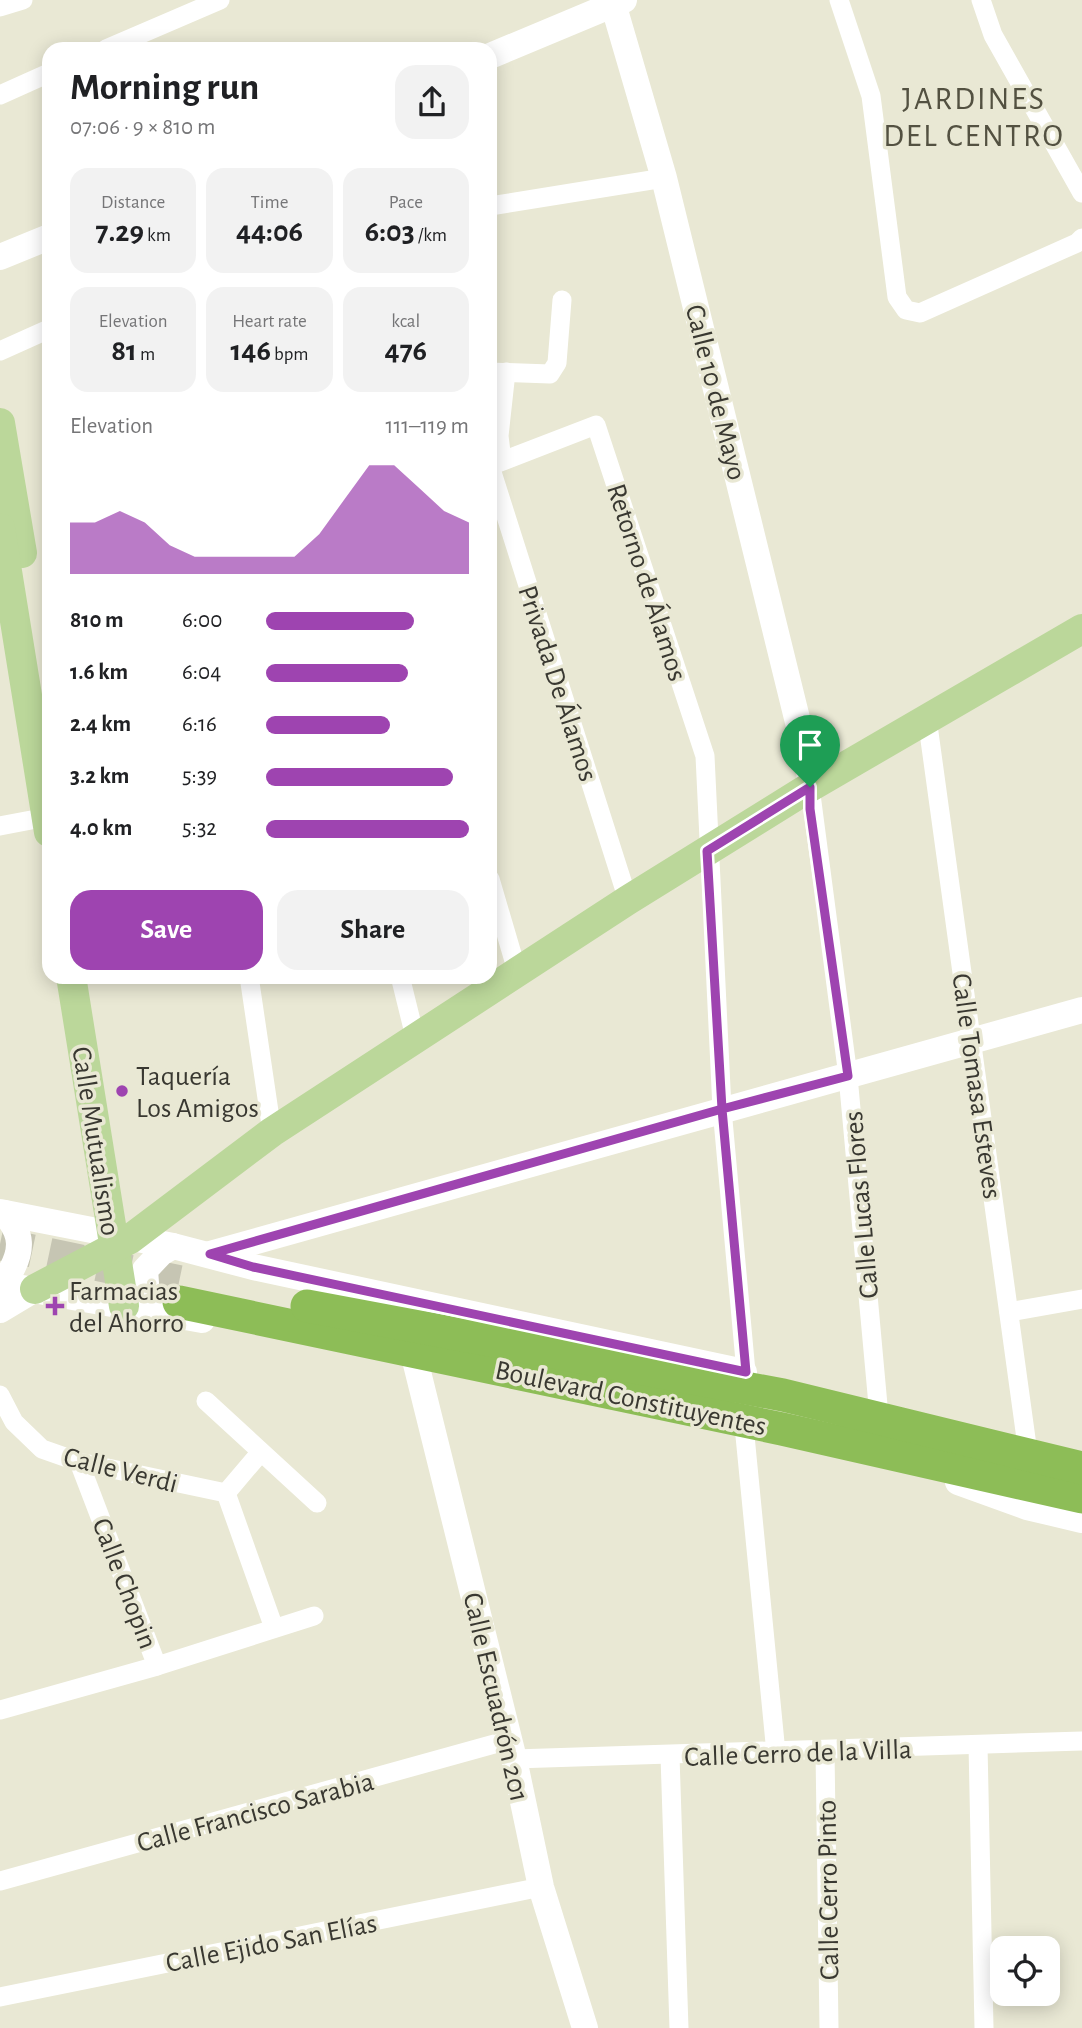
<!DOCTYPE html>
<meta charset="utf-8">
<style>
:root{--surface:#fff;--page:#f2f2f2;--text:#202124;--muted:#757577;--accent:#9e44b0}
body{margin:0;font-family:"Alegreya Sans",sans-serif;background:var(--page);color:var(--text);height:100vh;display:flex;flex-direction:column;font-size:26px;white-space:nowrap}
*{box-sizing:border-box;margin:0}
p{font-size:23px;color:var(--muted)}
.icon{flex:none;width:38px;height:38px;fill:none;stroke:currentColor;stroke-width:2;stroke-linecap:round;stroke-linejoin:round}
.map{position:relative;flex:1;overflow:hidden}
.side{position:absolute;left:42px;top:42px;width:455px;height:942px;display:flex;flex-direction:column;background:var(--surface);border-radius:21px;box-shadow:0 4px 18px #0003}
.side>*{flex:none}
.fabs{position:absolute;left:990px;top:1936px;display:grid;gap:14px}
.fabs a{display:grid;place-items:center;width:70px;height:70px;border-radius:14px;background:var(--surface);box-shadow:0 4px 18px #0003;font-size:35px}
.pin{position:absolute;display:grid;place-items:center;width:60px;height:60px;color:#fff;margin:-72px -30px;border-radius:50% 50% 50% 0;rotate:-45deg;box-shadow:0 0 7px #0007}
.pin .icon{rotate:45deg}
.round{display:grid;place-items:center;flex:none;width:74px;height:74px;border-radius:21px;background:var(--page)}
.head{display:flex;align-items:center;justify-content:space-between;height:119px;padding:0 28px}
h1{font-size:38px;font-weight:700;line-height:52px}
.metrics{display:grid;grid-template-columns:repeat(3,1fr);gap:10px;height:119px;padding:7px 28px}
.metrics div{display:grid;align-content:center;border-radius:18px;background:var(--page);text-align:center}
.metrics b{font-size:30px;font-weight:700}
.metrics small{font-size:19px;font-weight:400}
.metrics p{font-size:19px}
.chart{height:196px;padding:14px 28px}
.chart p{display:flex;justify-content:space-between}
.chart svg{width:100%;height:126px;margin-top:7px;fill:var(--accent);opacity:.7}
.primary-button{display:flex;gap:14px;margin-top:auto;padding:14px 28px}
.primary-button a{flex:1;height:80px;border-radius:21px;background:var(--accent);color:#fff;font-size:28px;font-weight:700;line-height:80px;text-align:center}
.primary-button a+a{background:var(--page);color:var(--text)}
ul{padding:0 28px;list-style:none;font-size:23px}
li{display:grid;grid-template-columns:112px 84px 1fr;align-items:center;height:52px}
li i{height:18px;border-radius:9px;background:var(--accent)}
.map>svg:first-child{display:block}
.lines{fill:none;stroke-linecap:round;stroke-linejoin:round}
.highway-tunnel{stroke:#c6c5b3;stroke-width:33;stroke-dasharray:33 17;stroke-linecap:butt}
.street{stroke:#fff;stroke-width:19}
.secondary{stroke:#fff;stroke-width:26}
.primary{stroke:#bbd79a;stroke-width:30}
.highway{stroke:#8dbd57;stroke-width:33}
.route-casing{stroke:#fff;stroke-width:14}
.route{stroke:#9e44b0;stroke-width:9}
.poi-dot{fill:#9e44b0;stroke:#e9e8d4;stroke-width:2.5}
.labels{text-anchor:middle;stroke-width:7;stroke-linejoin:round;paint-order:stroke}
.street-label{font-size:28px;fill:#393831;stroke:#e9e8d4}
.poi-label{font-size:28px;fill:#393831;stroke:#e9e8d4;text-anchor:start}
.quarter-label{font-size:32px;letter-spacing:2px;fill:#535141;stroke:#e9e8d4}
</style>
<div class="map">
<svg width="1082" height="2028" viewBox="0 0 1082 2028">
<rect width="100%" height="100%" fill="#e9e8d4"/>
<g class="lines">
<polyline class="highway-tunnel" points="0,1244 185,1283"/>
<g class="street">
<polyline points="839,0 871,96 897,297 906,310 920,313 1077,243 1082,238"/>
<polyline points="981,0 993,35 1082,193"/>
<polyline points="0,7 23,0"/>
<polyline points="106,49 220,0"/>
<polyline points="0,95 49,73"/>
<polyline points="490,206 664,178"/>
<polyline points="0,351 49,329"/>
<polyline points="490,372 550,374 557,363 562,300"/>
<polyline points="502,461 499,436 506,372"/>
<polyline points="490,466 596,425 705,756 722,1109 746,1372"/>
<polyline points="490,466 628,900"/>
<polyline points="927,718 1028,1453"/>
<polyline points="810,787 848,1076 879,1416"/>
<polyline points="0,826 47,817"/>
<polyline points="490,879 517,971"/>
<polyline points="249,976 272,1132"/>
<polyline points="400,976 416,1041"/>
<polyline points="1009,1312 1082,1299"/>
<polyline points="0,1395 14,1422 42,1449 79,1462 226,1493"/>
<polyline points="206,1401 317,1503"/>
<polyline points="745,1436 776,1753"/>
<polyline points="79,1462 157,1666"/>
<polyline points="226,1493 274,1628"/>
<polyline points="226,1493 260,1453"/>
<polyline points="0,1710 157,1666 314,1616"/>
<polyline points="978,1745 984,2028"/>
<polyline points="825,1751 829,2028"/>
<polyline points="670,1756 679,2028"/>
<polyline points="514,1759 1082,1741"/>
<polyline points="0,1881 509,1740"/>
<polyline points="0,1997 541,1887"/>
</g>
<g class="secondary">
<polyline points="612,0 664,178 809,767 810,787"/>
<polyline points="490,56 624,0"/>
<polyline points="0,257 49,237"/>
<polyline points="0,1212 173,1246 253,1267 744,1372"/>
<polyline points="210,1254 1082,1010"/>
<path d="M0 1276 9 1274C23 1251 23 1233 4 1213"/>
<polyline points="0,1284 202,1320"/>
<polyline points="0,1310 35,1289"/>
<polyline points="155,1311 147,1296 145,1270 161,1253 173,1246"/>
<polyline points="416,1364 514,1759 541,1887 585,2028"/>
<polyline points="958,1482 1027,1507 1082,1520"/>
</g>
<g class="primary">
<polyline points="0,423 22,553"/>
<polyline points="0,528 49,832"/>
<polyline points="71,976 124,1306"/>
<polyline points="35,1289 130,1239 272,1132 628,900 810,787 1082,629"/>
</g>
<g class="highway">
<polyline points="179,1302 782,1429 1082,1497"/>
<polyline points="307,1306 783,1395 1082,1468"/>
</g>
</g>
<g class="lines">
<defs>
<polyline id="route" points="810,787 707,851 722,1109 210,1254 253,1267 746,1372 722,1109 848,1076 810,809 810,787"/>
</defs>
<use href="#route" class="route-casing"/>
<use href="#route" class="route"/>
</g>
<g class="poi-dot">
<circle cx="122" cy="1091" r="7"/>
<path d="M51.5 1295.5h7v7h7v7h-7v7h-7v-7h-7v-7h7z"/>
</g>
<g class="labels">
<g class="street-label">
<text transform="translate(717 392) rotate(76)" y="10">Calle 10 de Mayo</text>
<text transform="translate(648 582) rotate(72)" y="10">Retorno de Álamos</text>
<text transform="translate(559 683) rotate(72)" y="10">Privada De Álamos</text>
<text transform="translate(978 1086) rotate(82)" y="10">Calle Tomasa Esteves</text>
<text transform="translate(97 1141) rotate(81)" y="10">Calle Mutualismo</text>
<text transform="translate(860 1205) rotate(-95)" y="10">Calle Lucas Flores</text>
<text transform="translate(631 1397) rotate(12)" y="10">Boulevard Constituyentes</text>
<text transform="translate(121 1469) rotate(14)" y="10">Calle Verdi</text>
<text transform="translate(126 1583) rotate(69)" y="10">Calle Chopin</text>
<text transform="translate(497 1697) rotate(77)" y="10">Calle Escuadrón 201</text>
<text transform="translate(798 1752) rotate(-2)" y="10">Calle Cerro de la Villa</text>
<text transform="translate(255 1811) rotate(-15)" y="10">Calle Francisco Sarabia</text>
<text transform="translate(827 1890) rotate(-91)" y="10">Calle Cerro Pinto</text>
<text transform="translate(271 1942) rotate(-11)" y="10">Calle Ejido San Elías</text>
</g>
<g class="poi-label">
<text x="136" y="1085">Taquería<tspan x="136" dy="32">Los Amigos</tspan></text>
<text x="69" y="1300">Farmacias<tspan x="69" dy="32">del Ahorro</tspan></text>
</g>
<g class="quarter-label">
<text x="974" y="109">JARDINES<tspan x="974" dy="37">DEL CENTRO</tspan></text>
</g>
</g>
</svg>
<div class="fabs">
<a><svg class="icon" aria-label="locate" viewBox="0 0 24 24"><circle cx="12" cy="12" r="6"/><path d="M12 2v4M12 18v4M2 12h4M18 12h4"/></svg></a>
</div>
<div class="pin" style="left:810px;top:787px;background:#1e9e55"><svg class="icon" aria-label="arrive" viewBox="0 0 24 24"><path d="M6 21V4h12l-3 4 3 4H6"/></svg></div>
<section class="side">
<div class="head"><div><h1>Morning run</h1><p>07:06 · 9 × 810 m</p></div><a class="round"><svg class="icon" aria-label="share" viewBox="0 0 24 24"><path d="M12 15V3M7 8l5-5 5 5M5 13v7h14v-7"/></svg></a></div>
<div class="metrics">
<div><p>Distance</p><b>7.29<small> km</small></b></div>
<div><p>Time</p><b>44:06</b></div>
<div><p>Pace</p><b>6:03<small> /km</small></b></div>
</div>
<div class="metrics">
<div><p>Elevation</p><b>81<small> m</small></b></div>
<div><p>Heart rate</p><b>146<small> bpm</small></b></div>
<div><p>kcal</p><b>476</b></div>
</div>
<div class="chart"><p><span>Elevation</span>111–119 m</p>
<svg viewBox="0 0 160 44" preserveAspectRatio="none"><path d="M0 44V26L10 26L20 22L30 26L40 34L50 38L60 38L70 38L80 38L90 38L100 30L110 18L120 6L130 6L140 14L150 22L160 26V44z"/></svg>
</div>
<ul>
<li><b>810 m</b>6:00<i style="width:73%"></i></li>
<li><b>1.6 km</b>6:04<i style="width:70%"></i></li>
<li><b>2.4 km</b>6:16<i style="width:61%"></i></li>
<li><b>3.2 km</b>5:39<i style="width:92%"></i></li>
<li><b>4.0 km</b>5:32<i style="width:100%"></i></li>
</ul>
<div class="primary-button"><a>Save</a><a>Share</a></div>
</section>
</div>
